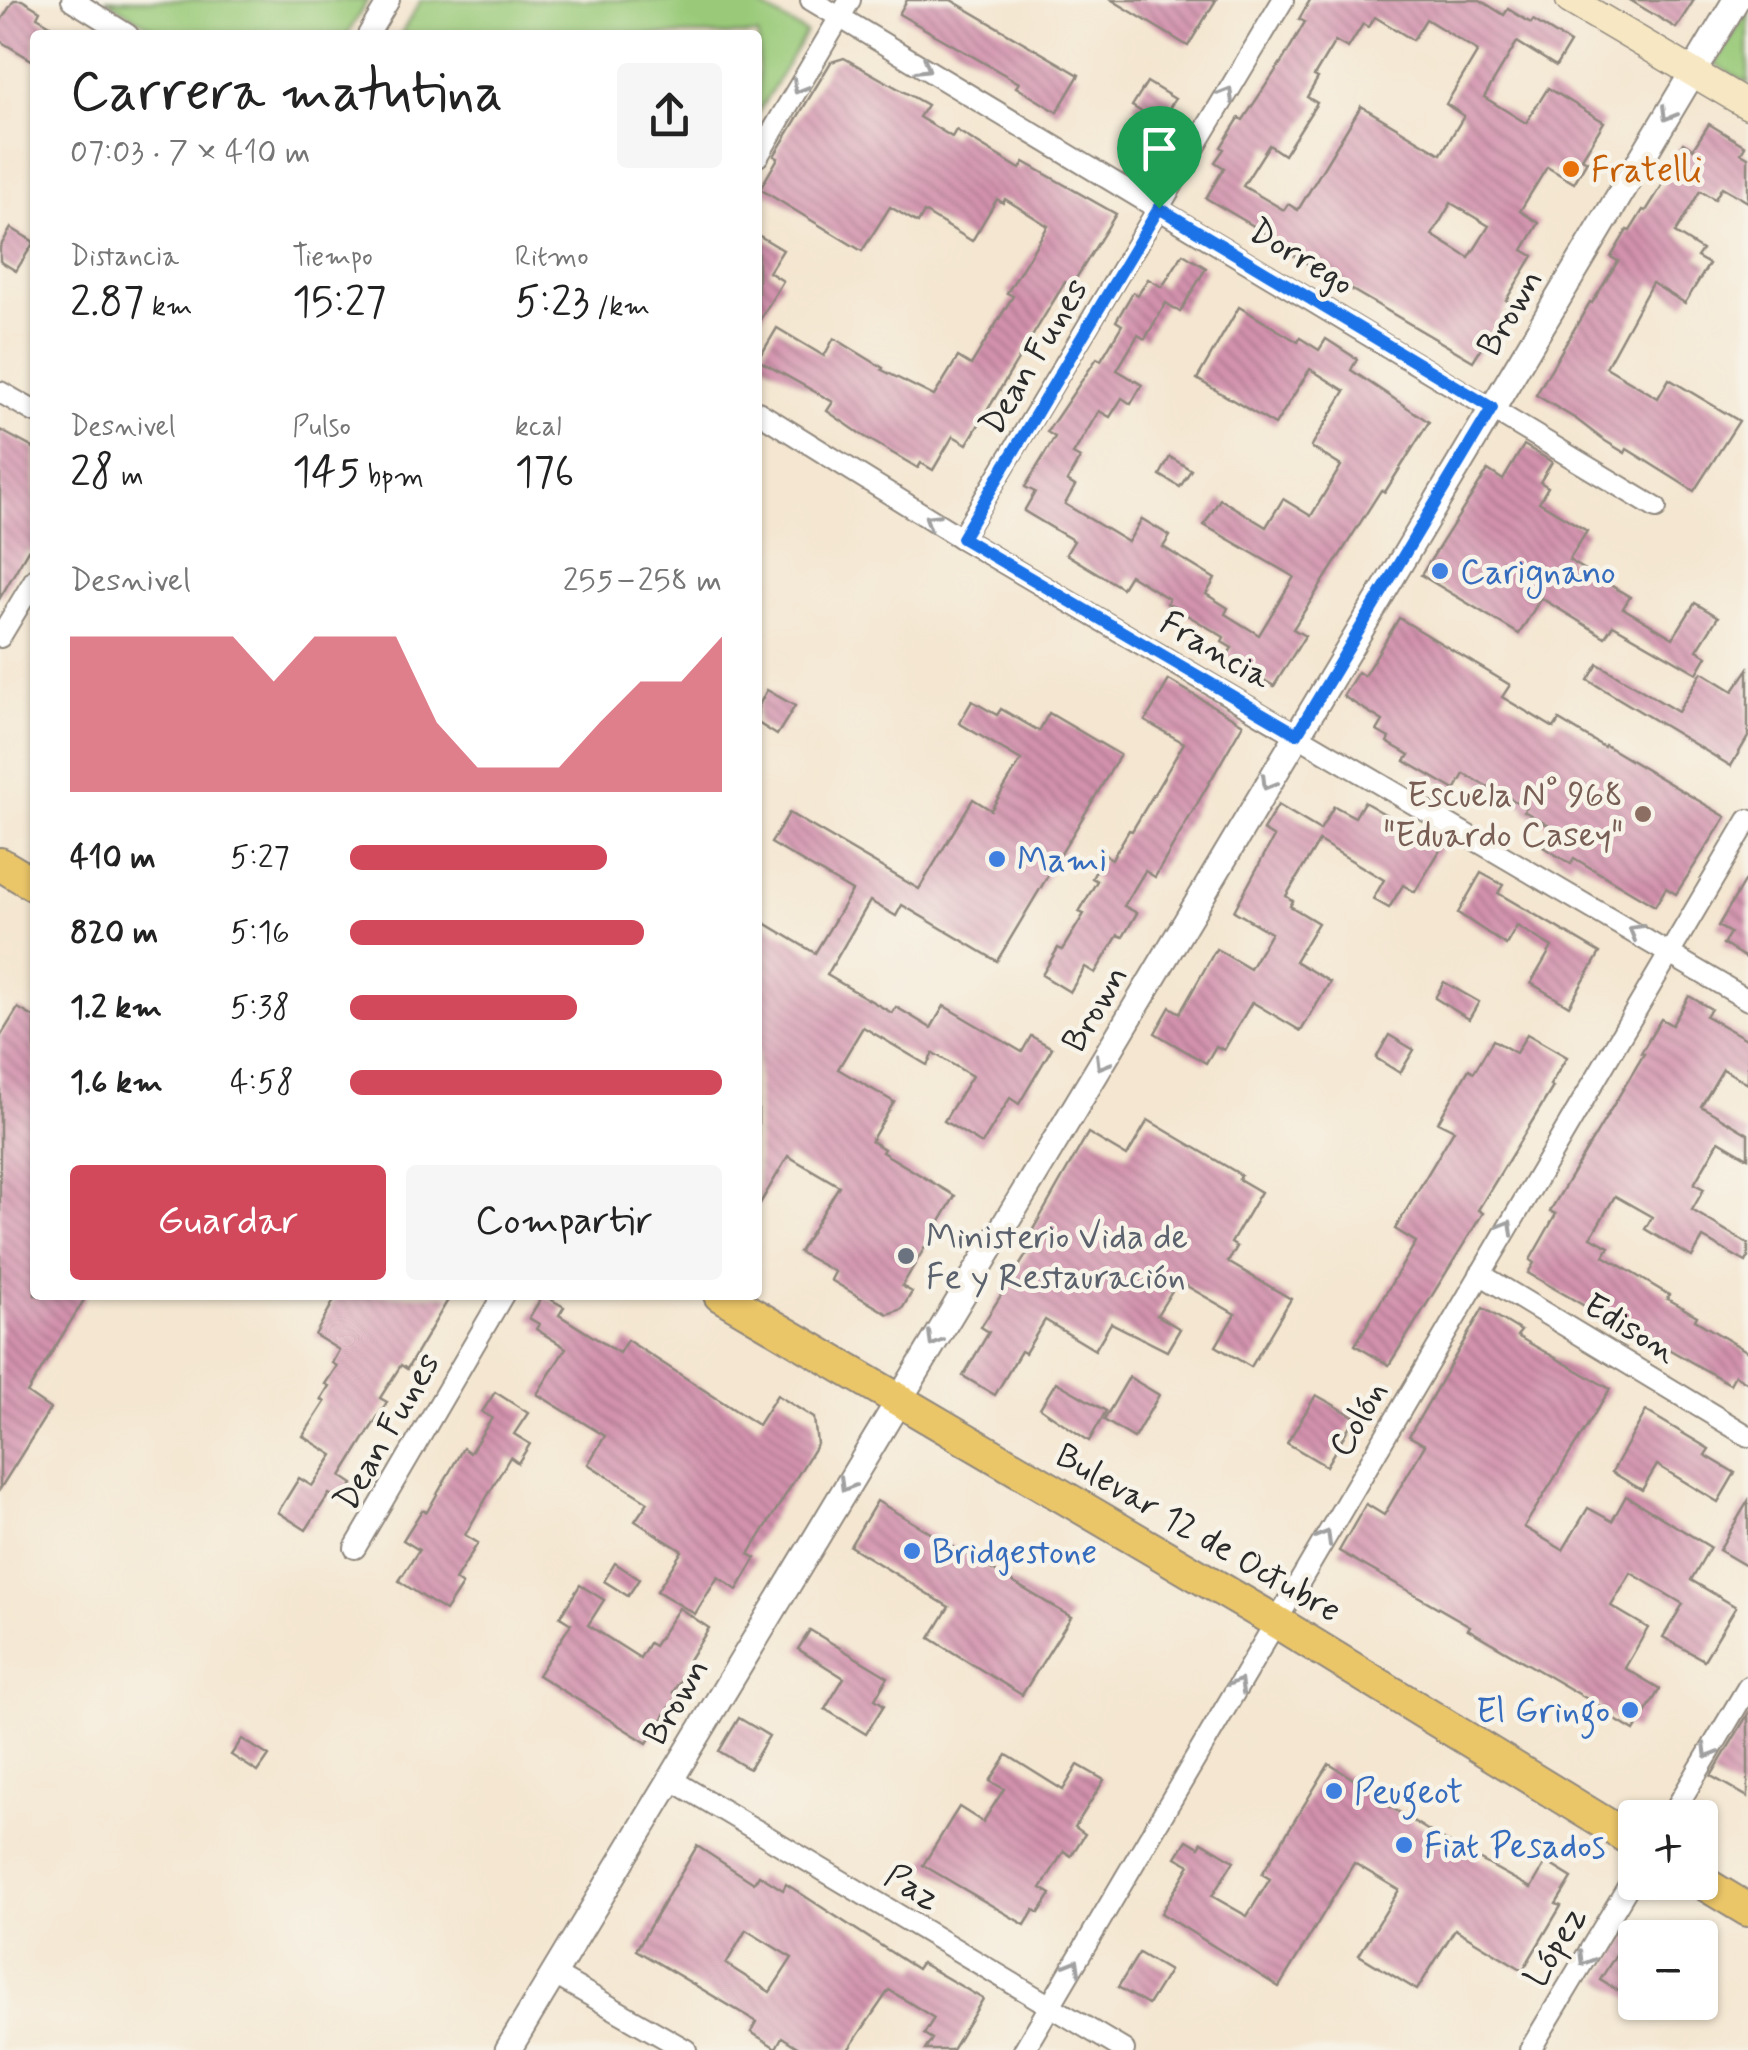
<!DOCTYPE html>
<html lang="es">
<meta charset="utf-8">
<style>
:root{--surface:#fff;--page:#f6f6f6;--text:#222;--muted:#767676;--accent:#d1495b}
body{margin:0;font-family:Mynerve,sans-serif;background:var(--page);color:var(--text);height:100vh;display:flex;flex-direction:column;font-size:38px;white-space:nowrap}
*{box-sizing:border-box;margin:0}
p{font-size:32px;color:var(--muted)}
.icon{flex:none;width:55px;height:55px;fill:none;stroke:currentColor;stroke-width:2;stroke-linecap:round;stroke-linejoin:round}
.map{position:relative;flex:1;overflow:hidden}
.details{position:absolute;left:30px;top:30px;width:732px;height:1270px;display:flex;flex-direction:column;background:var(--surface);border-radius:10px;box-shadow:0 2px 8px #0004}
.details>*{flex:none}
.buttons{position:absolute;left:1618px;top:1800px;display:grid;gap:20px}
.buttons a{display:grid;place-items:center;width:100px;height:100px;border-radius:10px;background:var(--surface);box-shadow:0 2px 8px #0004;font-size:50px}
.pin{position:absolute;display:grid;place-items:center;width:85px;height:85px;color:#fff;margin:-102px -42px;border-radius:50% 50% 50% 0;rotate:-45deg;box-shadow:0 0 10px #0007}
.pin .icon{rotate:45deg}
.round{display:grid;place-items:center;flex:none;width:105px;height:105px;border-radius:10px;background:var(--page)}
.headline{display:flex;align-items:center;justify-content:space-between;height:170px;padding:0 40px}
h1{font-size:55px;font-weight:600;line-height:75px}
.metrics{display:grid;grid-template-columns:repeat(3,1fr);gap:15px;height:170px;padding:10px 40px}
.metrics div{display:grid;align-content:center}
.metrics b{font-size:42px;font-weight:600}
.metrics small{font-size:28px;font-weight:400}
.metrics p{font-size:28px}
.chart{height:280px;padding:20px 40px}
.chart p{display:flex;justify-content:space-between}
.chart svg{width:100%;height:180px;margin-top:10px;fill:var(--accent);opacity:.7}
.primary-button{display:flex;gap:20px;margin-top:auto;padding:20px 40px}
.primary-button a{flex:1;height:115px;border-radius:10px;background:var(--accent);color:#fff;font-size:40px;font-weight:600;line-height:115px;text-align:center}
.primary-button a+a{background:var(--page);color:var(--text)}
ul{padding:0 40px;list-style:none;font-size:32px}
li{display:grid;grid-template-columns:160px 120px 1fr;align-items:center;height:75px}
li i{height:25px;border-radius:12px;background:var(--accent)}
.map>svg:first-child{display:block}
.green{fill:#9aca79;stroke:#627a52;stroke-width:2.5}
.building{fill:url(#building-back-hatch);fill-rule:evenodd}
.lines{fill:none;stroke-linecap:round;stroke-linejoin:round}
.minor-casing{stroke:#90887e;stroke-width:24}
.tertiary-casing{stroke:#90887e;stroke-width:29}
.secondary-casing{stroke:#90887e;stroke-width:31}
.trunk-casing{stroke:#90887e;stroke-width:36}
.minor{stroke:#fff;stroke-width:20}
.tertiary{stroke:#fff;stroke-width:25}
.secondary{stroke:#f7e8c3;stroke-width:28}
.trunk{stroke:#ebc669;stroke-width:32}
.oneway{stroke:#a0a0a0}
.route-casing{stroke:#fff;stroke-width:20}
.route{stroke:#1a73e8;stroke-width:12}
.food-dot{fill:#e8710a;stroke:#f7f3e8;stroke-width:4}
.shop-dot{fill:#3f7fe0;stroke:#f7f3e8;stroke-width:4}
.education-dot{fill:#8d6e63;stroke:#f7f3e8;stroke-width:4}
.worship-dot{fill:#6b7280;stroke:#f7f3e8;stroke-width:4}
.labels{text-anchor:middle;stroke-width:9;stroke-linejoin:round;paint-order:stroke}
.food-label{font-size:35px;fill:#c56008;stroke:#f7f3e8;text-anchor:start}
.street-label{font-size:35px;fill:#2b2b2b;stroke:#f7f3e8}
.shop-label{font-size:35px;fill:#366cbe;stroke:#f7f3e8;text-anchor:start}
.education-label{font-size:35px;fill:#785e54;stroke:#f7f3e8;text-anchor:end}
.worship-label{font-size:35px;fill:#5b616d;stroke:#f7f3e8;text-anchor:start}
</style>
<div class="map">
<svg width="1748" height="2050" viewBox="0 0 1748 2050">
<defs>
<pattern id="building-back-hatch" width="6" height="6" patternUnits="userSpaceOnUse" patternTransform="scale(2.5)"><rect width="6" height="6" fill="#d392ad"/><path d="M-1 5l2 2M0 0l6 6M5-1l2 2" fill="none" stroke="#ab778d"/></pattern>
</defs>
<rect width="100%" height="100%" fill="#f7f3e8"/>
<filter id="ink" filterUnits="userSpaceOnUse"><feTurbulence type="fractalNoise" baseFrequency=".01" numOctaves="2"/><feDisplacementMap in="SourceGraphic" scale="20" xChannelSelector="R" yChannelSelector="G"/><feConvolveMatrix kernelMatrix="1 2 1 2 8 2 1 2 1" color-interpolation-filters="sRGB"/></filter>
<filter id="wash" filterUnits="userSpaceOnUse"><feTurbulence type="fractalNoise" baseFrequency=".0048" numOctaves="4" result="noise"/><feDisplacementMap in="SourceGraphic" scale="40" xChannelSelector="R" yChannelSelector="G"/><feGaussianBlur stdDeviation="2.25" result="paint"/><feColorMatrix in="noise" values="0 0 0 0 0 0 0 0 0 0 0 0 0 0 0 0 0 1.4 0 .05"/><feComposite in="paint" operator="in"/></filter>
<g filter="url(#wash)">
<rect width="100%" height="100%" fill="#f4e6d0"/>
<g class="green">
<polygon points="107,0 368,0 347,35 164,35"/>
<polygon points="421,0 751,0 806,33 758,113 758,35 400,35"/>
<polygon points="1748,11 1748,84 1715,64"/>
</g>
<g id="blocks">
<g class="building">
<polygon points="14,0 22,0 40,11 37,17 67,35 35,35 35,62 0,41 0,22"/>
<polygon points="907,0 951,0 1079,75 1057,112 1016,87 1019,83 899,14"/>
<polygon points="1112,0 1216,0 1188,46"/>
<path d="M1310 0H1480L1504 15 1508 9 1531 23 1533 20 1570 43 1556 66 1517 42 1484 97 1526 123 1548 88 1604 122 1582 158 1587 161 1574 183 1547 167 1520 211 1539 223 1523 250 1533 256 1506 300 1510 302 1473 361 1286 251 1287 249 1269 235 1206 198 1224 168 1215 162 1224 149 1221 147 1239 118 1243 120 1284 58 1305 22 1299 19ZM1375 17 1413 40 1426 19 1478 51 1446 104 1464 116 1441 154 1361 106 1298 210 1288 204 1284 210 1243 186 1269 145 1284 155 1317 103 1307 97 1318 78 1314 76 1335 41 1348 48 1363 24 1368 27ZM1451 203 1489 226 1469 258 1432 235Z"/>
<polygon points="1630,0 1694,0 1676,28"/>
<polygon points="844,58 927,105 919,117 952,137 956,130 1020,169 1024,162 1116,214 1072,285 1065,282 967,444 953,436 933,470 921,463 918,468 862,435 827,411 833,402 758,360 777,328 824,356 834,338 883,368 882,370 934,396 958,357 971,365 1013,296 1007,293 1048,226 1005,199 1003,203 997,199 972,241 924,212 918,223 890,207 862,251 760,189 778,158 774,156 831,62"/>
<polygon points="1147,82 1175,99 1160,123 1132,106"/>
<polygon points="1709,124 1745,146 1741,153 1748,157 1748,202 1722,187 1715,199 1700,191 1675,233 1702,250 1697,257 1709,264 1685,303 1652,283 1606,367 1658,398 1669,379 1739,421 1694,491 1627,449 1625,453 1602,439 1576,419 1536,395 1590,302 1592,303 1618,261 1611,257 1627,230 1630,231 1643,210 1646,211 1670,173 1666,170 1683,143 1693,149"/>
<polygon points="11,228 34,242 16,271 0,261 0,247"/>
<polygon points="758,235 783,250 769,272 783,281 758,323"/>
<polygon points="1183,254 1206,268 1180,312 1166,303 1145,339 1138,335 1117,370 1142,385 1131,404 1122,398 1110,417 1099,411 1073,454 1080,458 1067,481 1075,486 1065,504 1128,542 1142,519 1170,536 1163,547 1215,579 1206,594 1228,608 1225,614 1259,635 1294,577 1204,525 1220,499 1266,527 1283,499 1311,516 1341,466 1311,447 1345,391 1310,369 1275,425 1197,379 1239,307 1298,342 1300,338 1319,350 1326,339 1357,359 1351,370 1429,422 1385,492 1381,490 1293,629 1305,636 1274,686 1226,657 1232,648 1222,642 1224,637 1167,603 1169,599 1130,575 1122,588 1066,554 1074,541 1024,511 1035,492 1025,487 1055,437 1047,432 1097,358 1101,360 1122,325 1116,321 1133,292 1138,295 1148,279 1162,287"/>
<polygon points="0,430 35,449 35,554 28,550 0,598"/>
<polygon points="1524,445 1552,462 1540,482 1548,487 1539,502 1587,531 1569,560 1630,597 1623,608 1673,638 1695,603 1718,617 1697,650 1707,656 1697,673 1613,625 1605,637 1541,598 1519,634 1421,575 1488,470 1503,480"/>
<polygon points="1170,457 1191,470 1180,487 1160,475"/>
<polygon points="1399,618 1510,685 1502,697 1554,728 1559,720 1604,747 1605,745 1726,817 1676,894 1666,888 1655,906 1574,858 1571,864 1543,847 1554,829 1524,811 1526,807 1464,774 1455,790 1405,761 1409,755 1387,742 1389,738 1377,731 1383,721 1343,696 1358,672 1364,676"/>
<polygon points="1598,664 1678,712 1702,672 1733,691 1748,669 1748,737 1731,766 1588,680"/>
<polygon points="1169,680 1243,724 1155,877 1145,871 1124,906 1137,913 1123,937 1118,935 1095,973 1085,967 1070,992 1042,975 1058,948 1062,950 1084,914 1079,912 1097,881 1092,878 1105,855 1112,859 1129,830 1132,831 1184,743 1145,721"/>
<polygon points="767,690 795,706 777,735 758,723 758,707"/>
<polygon points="972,701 997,715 1001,709 1039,731 1049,713 1120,755 997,961 902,905 896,916 870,901 827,975 892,1013 896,1007 931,1028 944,1006 1022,1052 1031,1036 1052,1048 1019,1104 1010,1098 982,1144 944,1121 972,1076 933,1053 927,1065 863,1027 838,1069 894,1102 871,1141 884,1149 882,1152 955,1196 902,1286 912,1292 902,1309 888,1314 831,1280 835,1272 799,1252 839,1186 788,1156 758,1207 758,919 815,953 852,891 771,843 789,813 919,889 973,799 991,810 1021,760 959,723"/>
<polygon points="1364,802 1442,847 1415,892 1403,885 1389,908 1373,899 1384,880 1319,841 1286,896 1293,901 1290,906 1318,923 1295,961 1330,982 1301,1031 1252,1002 1224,1050 1216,1046 1206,1063 1155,1033 1170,1007 1180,1013 1216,949 1250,969 1271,933 1234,911 1274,837 1263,830 1278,805 1320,830 1334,806 1355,817"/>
<polygon points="1481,873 1503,885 1498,893 1600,953 1569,1006 1531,983 1552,947 1517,926 1506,945 1458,913"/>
<polygon points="1748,875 1748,959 1723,944 1730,933 1718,926"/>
<polygon points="1444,982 1479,1002 1469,1019 1435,998"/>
<polygon points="1689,996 1711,1009 1706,1016 1748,1040 1748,1084 1723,1069 1701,1106 1748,1134 1748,1158 1719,1141 1694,1184 1704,1189 1692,1210 1748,1244 1748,1258 1746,1262 1703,1238 1692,1257 1645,1229 1652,1217 1615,1196 1591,1237 1609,1247 1604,1256 1669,1295 1667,1299 1697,1316 1695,1320 1748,1352 1748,1383 1735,1375 1730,1384 1621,1322 1619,1326 1528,1273 1534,1263 1530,1260 1556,1214 1550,1211 1644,1054 1641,1053 1661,1019 1672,1025"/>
<polygon points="18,1008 35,1018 35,1295 87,1295 27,1393 50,1409 0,1489 0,1037"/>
<polygon points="1527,1034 1567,1057 1550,1085 1553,1087 1478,1210 1483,1213 1389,1365 1355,1345 1416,1242 1395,1229 1454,1130 1438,1122 1469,1069 1474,1072 1493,1040 1516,1053"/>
<polygon points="1389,1035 1414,1050 1400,1073 1376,1058"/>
<polygon points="1148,1120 1241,1175 1239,1179 1261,1192 1231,1243 1237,1247 1228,1262 1291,1299 1251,1367 1216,1346 1235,1314 1178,1281 1157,1315 1180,1329 1167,1351 1111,1323 1095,1350 1045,1320 1025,1353 1021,1351 995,1395 963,1376 989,1332 981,1327 1038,1236 1031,1233 1088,1133 1127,1156"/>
<polygon points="337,1295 451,1295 407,1369 401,1365 380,1398 387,1402 341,1476 353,1484 342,1502 329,1494 306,1530 278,1512 299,1478 312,1486 333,1455 303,1436 325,1402 321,1399 329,1386 325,1384 337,1366 332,1363 339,1350 315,1335"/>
<polygon points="543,1295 564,1307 559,1315 619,1353 627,1340 758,1425 777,1395 814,1418 817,1444 749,1554 756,1558 737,1590 718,1577 695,1614 657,1591 682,1551 635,1521 648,1502 588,1464 605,1436 537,1394 566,1348 536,1329 539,1324 529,1318"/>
<polygon points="1483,1308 1521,1331 1517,1336 1610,1389 1524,1527 1563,1550 1588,1508 1612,1521 1626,1496 1710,1547 1691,1580 1736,1607 1704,1660 1663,1637 1683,1604 1631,1573 1611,1606 1648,1628 1625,1668 1660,1689 1634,1731 1599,1710 1601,1707 1468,1629 1470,1626 1339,1551 1366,1504 1384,1515 1425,1445 1409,1436"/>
<polygon points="1129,1377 1159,1395 1134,1438 1104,1420"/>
<polygon points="1056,1382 1106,1411 1089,1441 1040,1408"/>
<polygon points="495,1392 528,1413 514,1434 530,1444 518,1463 510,1457 465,1535 478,1543 455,1580 462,1585 445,1611 399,1581 419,1550 403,1540 422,1510 427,1512 463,1448 470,1453 492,1418 482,1412"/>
<polygon points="1316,1395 1355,1417 1326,1466 1287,1443"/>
<polygon points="1646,1411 1709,1449 1705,1455 1735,1473 1718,1502 1657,1465 1642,1490 1612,1472"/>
<polygon points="877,1501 1071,1617 1022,1695 930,1638 949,1607 850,1546"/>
<polygon points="1748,1501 1748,1567 1719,1550"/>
<polygon points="615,1563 639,1579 628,1596 604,1581"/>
<polygon points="580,1585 604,1600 588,1625 640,1658 649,1643 654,1646 679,1608 709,1628 685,1666 688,1668 673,1692 678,1695 647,1743 538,1675 571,1624 560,1617"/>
<polygon points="810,1630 888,1677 875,1699 884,1705 866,1734 825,1709 844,1678 798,1649"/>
<polygon points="1748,1714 1748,1797 1711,1776"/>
<polygon points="739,1718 769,1736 749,1769 719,1751"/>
<polygon points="242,1739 269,1756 258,1772 231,1755"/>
<polygon points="1007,1755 1063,1790 1078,1765 1104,1780 1075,1827 1085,1834 1071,1856 1064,1851 1041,1888 1051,1894 1039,1913 1034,1910 1025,1925 923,1865 959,1807 983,1822 1004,1789 990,1781"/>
<polygon points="1329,1764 1391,1802 1389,1806 1437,1836 1531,1888 1546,1862 1572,1878 1556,1904 1561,1906 1523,1970 1455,1929 1417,1990 1359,1955 1399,1890 1354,1863 1279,1987 1161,1913 1190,1865 1176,1857 1187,1840 1199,1847 1202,1842 1234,1861 1212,1896 1247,1916 1270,1879 1262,1874"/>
<path d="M697 1846 754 1883 759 1875 783 1890 786 1884 917 1969 921 1963 983 1999 952 2050H925L932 2039 924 2034 934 2018 889 1990 848 2050H802L782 2037 776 2048 751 2032 757 2022 636 1950ZM746 1930 792 1958 770 1992 726 1964Z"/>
<polygon points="1635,1924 1635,2001 1600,1980"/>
<polygon points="1139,1953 1169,1971 1148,2005 1118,1987"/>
</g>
</g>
</g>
<g filter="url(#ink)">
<use href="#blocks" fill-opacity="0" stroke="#90887e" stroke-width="2.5"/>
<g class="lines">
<defs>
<g id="minor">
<polyline points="72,0 128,35"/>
<polyline points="811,0 1656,508"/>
<polyline points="368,35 389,0"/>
<polyline points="758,156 850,0"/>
<polyline points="0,392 35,412"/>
<polyline points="758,412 961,538 1748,1000"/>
<polyline points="961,538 1283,0"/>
<polyline points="0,637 35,579"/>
<polyline points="1480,1274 1748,1436"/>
<polyline points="355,1548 503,1295"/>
<polyline points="669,1778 1124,2050"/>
<polyline points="1670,1818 1748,1687"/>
<polyline points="553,1974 686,2050"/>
<polyline points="1024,2050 1748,820"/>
<polyline points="1530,2050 1635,1875"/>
</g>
<polyline id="tertiary" points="508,2050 1108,1053 1736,0"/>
<polyline id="secondary" points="1570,0 1748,105"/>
<g id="trunk">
<polyline points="0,864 35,885"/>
<polyline points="720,1295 1275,1621 1635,1842"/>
<polyline points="1700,1881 1748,1910"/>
</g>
</defs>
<use href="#minor" class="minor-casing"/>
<use href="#tertiary" class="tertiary-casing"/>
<use href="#secondary" class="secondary-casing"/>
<use href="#trunk" class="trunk-casing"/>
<use href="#minor" class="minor"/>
<use href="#tertiary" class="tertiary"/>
<use href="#secondary" class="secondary"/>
<use href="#trunk" class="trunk"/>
</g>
<defs><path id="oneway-chevron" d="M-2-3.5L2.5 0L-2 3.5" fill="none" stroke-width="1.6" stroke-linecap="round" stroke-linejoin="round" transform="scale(2.5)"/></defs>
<g class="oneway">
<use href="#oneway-chevron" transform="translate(924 67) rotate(31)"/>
<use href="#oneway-chevron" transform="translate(799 87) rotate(121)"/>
<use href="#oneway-chevron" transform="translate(1227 94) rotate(-59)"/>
<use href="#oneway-chevron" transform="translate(1668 114) rotate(121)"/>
<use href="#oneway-chevron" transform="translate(931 520) rotate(-148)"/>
<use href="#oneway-chevron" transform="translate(1268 783) rotate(121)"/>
<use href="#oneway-chevron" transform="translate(1635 931) rotate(-150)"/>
<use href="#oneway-chevron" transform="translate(1102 1063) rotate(121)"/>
<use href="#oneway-chevron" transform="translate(1507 1227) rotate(-60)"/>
<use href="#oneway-chevron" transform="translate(934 1340) rotate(121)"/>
<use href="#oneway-chevron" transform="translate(846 1485) rotate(121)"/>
<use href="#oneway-chevron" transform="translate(1325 1537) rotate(-60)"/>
<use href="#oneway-chevron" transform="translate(1238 1685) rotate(-60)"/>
<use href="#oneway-chevron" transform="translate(1709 1752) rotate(121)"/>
<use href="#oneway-chevron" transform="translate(1585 1959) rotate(121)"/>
<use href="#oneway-chevron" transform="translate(1074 1966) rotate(-60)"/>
</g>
</g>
<g class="lines" filter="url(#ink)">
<defs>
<polygon id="route" points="1159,208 1492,408 1297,734 962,538"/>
</defs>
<use href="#route" class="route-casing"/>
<use href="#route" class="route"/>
</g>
<circle class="food-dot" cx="1571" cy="169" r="10"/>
<g class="shop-dot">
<circle cx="1440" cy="571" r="10"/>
<circle cx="997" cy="859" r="10"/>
<circle cx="912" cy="1551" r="10"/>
<circle cx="1630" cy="1710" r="10"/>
<circle cx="1334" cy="1791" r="10"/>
<circle cx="1404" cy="1845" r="10"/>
</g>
<circle class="education-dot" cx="1643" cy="814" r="10"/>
<circle class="worship-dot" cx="906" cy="1256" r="10"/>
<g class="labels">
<g class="food-label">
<text x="1591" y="181">Fratelli</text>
</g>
<g class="street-label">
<text transform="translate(1302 256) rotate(31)" y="12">Dorrego</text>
<text transform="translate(1509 312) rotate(-59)" y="12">Brown</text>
<text transform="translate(1033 356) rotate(-59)" y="12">Dean Funes</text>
<text transform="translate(1216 649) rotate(30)" y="12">Francia</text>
<text transform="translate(1094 1008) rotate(-59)" y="12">Brown</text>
<text transform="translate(1631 1327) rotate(31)" y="12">Edison</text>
<text transform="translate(1357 1418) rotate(-60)" y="12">Colón</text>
<text transform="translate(386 1431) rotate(-60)" y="12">Dean Funes</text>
<text transform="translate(1199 1532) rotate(30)" y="12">Bulevar 12 de Octubre</text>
<text transform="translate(675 1701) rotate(-59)" y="12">Brown</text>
<text transform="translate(913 1886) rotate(31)" y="12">Paz</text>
<text transform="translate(1554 1946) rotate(-59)" y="12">López</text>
</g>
<g class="shop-label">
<text x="1460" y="583">Carignano</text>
<text x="1017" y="871">Mami</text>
<text x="932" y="1563">Bridgestone</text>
<text x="1610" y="1722" text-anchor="end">El Gringo</text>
<text x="1354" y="1803">Peugeot</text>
<text x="1424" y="1857">Fiat Pesados</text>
</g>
<g class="education-label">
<text x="1623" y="806">Escuela N° 968<tspan x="1623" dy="40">"Eduardo Casey"</tspan></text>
</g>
<g class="worship-label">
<text x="926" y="1248">Ministerio Vida de<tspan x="926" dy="40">Fe y Restauración</tspan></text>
</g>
</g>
</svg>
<div class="buttons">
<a>+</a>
<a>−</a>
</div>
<div class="pin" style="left:1159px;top:208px;background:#1e9e55"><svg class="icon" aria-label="arrive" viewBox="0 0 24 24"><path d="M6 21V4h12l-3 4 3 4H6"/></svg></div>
<section class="details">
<div class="headline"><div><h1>Carrera matutina</h1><p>07:03 · 7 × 410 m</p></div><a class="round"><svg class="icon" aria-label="share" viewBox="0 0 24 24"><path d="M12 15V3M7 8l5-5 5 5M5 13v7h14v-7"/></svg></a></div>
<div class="metrics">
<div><p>Distancia</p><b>2.87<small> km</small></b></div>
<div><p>Tiempo</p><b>15:27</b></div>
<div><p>Ritmo</p><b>5:23<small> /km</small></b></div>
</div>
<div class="metrics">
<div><p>Desnivel</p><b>28<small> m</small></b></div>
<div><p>Pulso</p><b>145<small> bpm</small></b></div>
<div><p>kcal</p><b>176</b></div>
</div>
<div class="chart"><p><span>Desnivel</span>255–258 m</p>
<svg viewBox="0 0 160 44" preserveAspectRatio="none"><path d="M0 44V6L10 6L20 6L30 6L40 6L50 17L60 6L70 6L80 6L90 27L100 38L110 38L120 38L130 27L140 17L150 17L160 6V44z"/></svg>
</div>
<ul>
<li><b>410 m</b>5:27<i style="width:69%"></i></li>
<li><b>820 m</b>5:16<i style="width:79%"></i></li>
<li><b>1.2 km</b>5:38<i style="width:61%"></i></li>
<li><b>1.6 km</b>4:58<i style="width:100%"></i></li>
</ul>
<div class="primary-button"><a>Guardar</a><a>Compartir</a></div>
</section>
</div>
